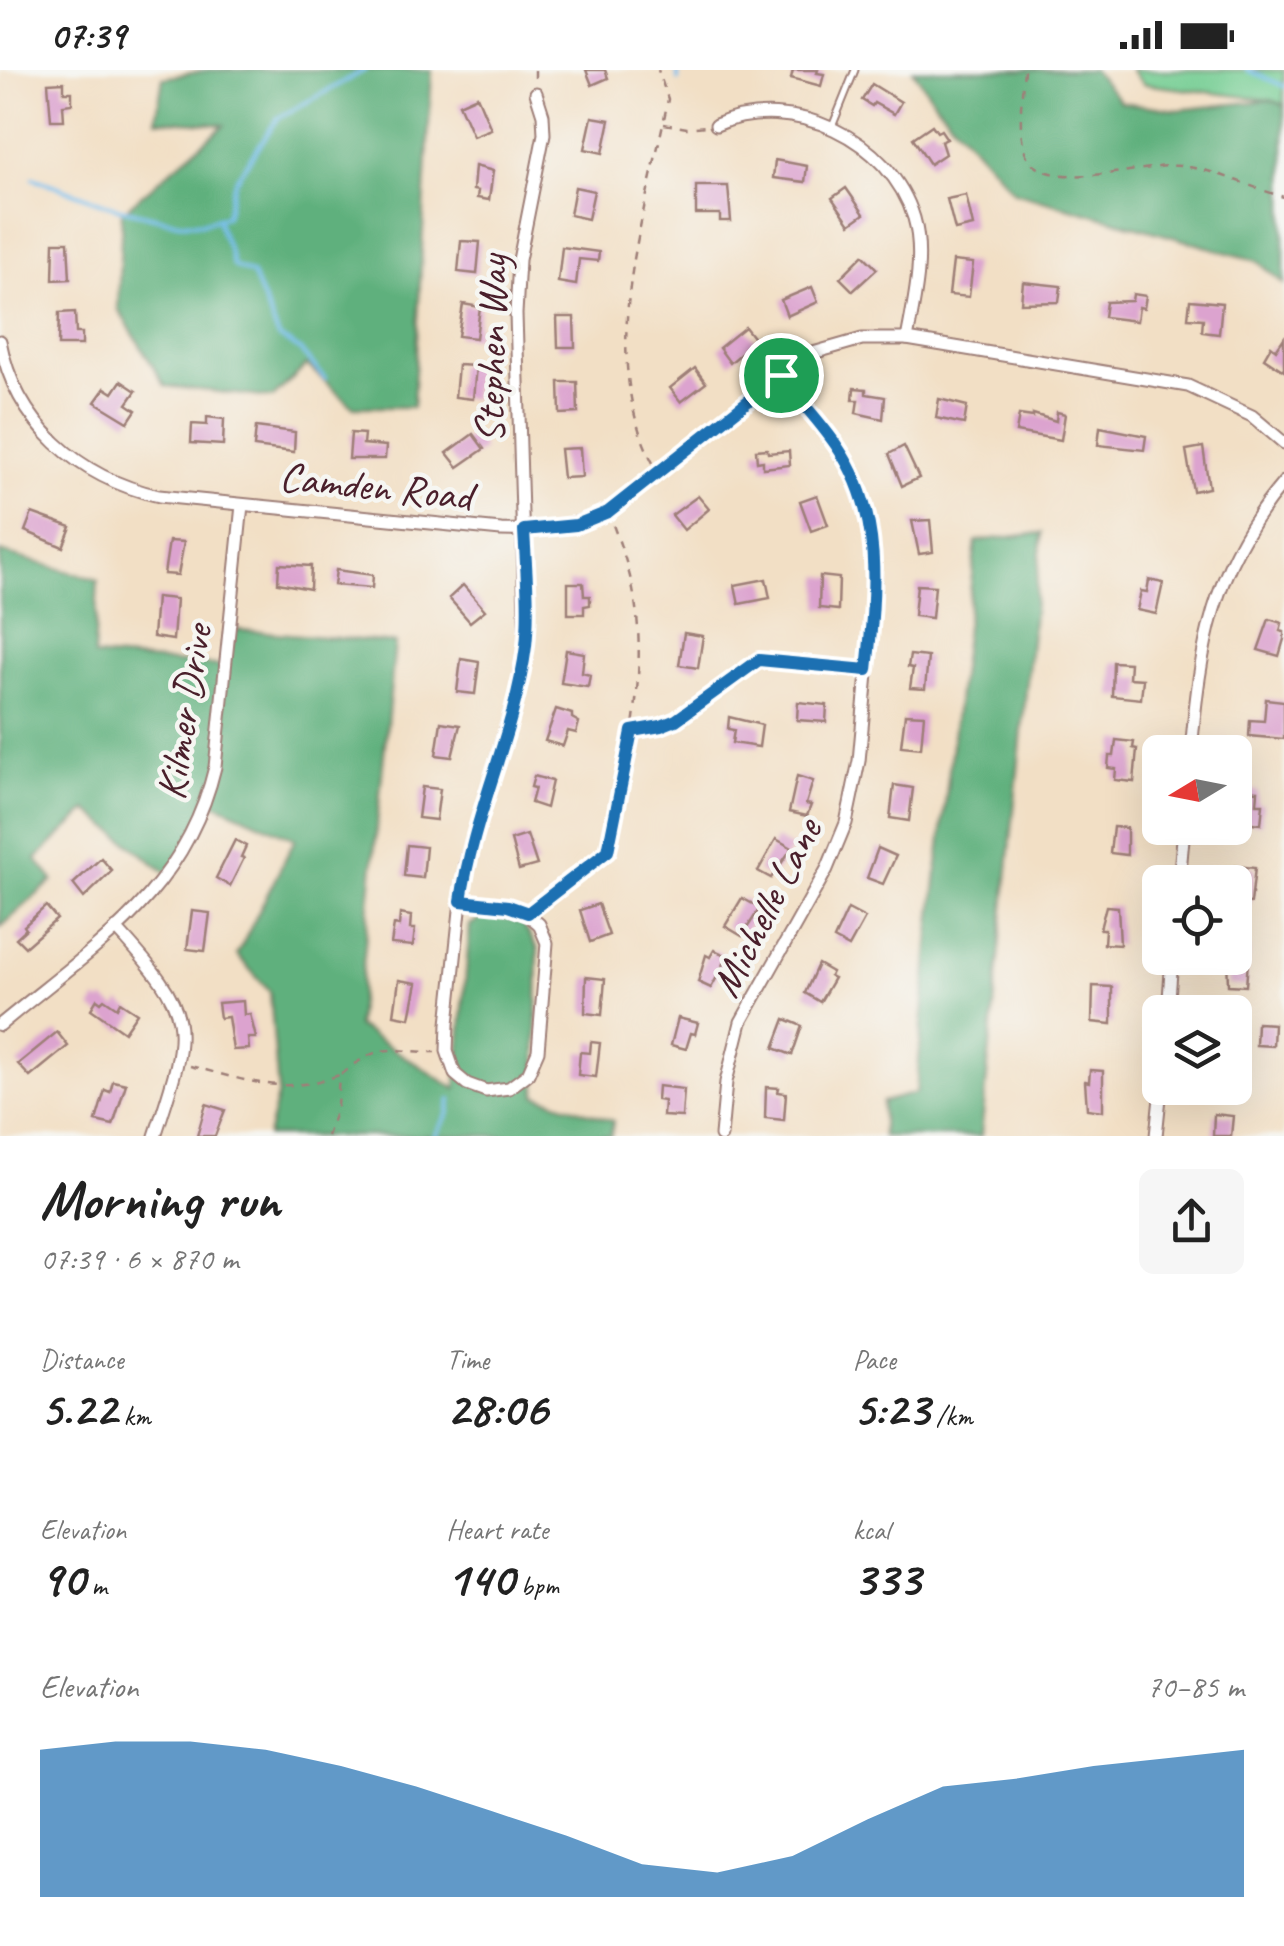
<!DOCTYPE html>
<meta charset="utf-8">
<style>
:root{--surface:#fff;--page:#f6f6f6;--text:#222;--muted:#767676;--accent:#1f6fb2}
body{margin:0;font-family:Caveat,sans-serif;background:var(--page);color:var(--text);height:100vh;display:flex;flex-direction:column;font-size:38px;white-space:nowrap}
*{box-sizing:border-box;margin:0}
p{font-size:32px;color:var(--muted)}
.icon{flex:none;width:55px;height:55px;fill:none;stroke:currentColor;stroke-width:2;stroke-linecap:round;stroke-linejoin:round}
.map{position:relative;height:1066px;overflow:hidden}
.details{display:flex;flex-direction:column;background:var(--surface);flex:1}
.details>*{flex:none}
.needle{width:65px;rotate:260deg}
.fabs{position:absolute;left:1142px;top:665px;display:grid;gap:20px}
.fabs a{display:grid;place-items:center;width:110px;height:110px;border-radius:15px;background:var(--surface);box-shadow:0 10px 40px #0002;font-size:50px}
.pin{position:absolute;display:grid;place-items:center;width:85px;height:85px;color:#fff;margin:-42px;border:5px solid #fff;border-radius:50%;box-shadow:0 2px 10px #0007}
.round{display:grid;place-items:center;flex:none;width:105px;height:105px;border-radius:15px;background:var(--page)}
.summary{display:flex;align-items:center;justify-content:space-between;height:170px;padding:0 40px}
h1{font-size:55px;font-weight:700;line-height:75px}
.metrics{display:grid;grid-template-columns:repeat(3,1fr);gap:15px;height:170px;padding:10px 40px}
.metrics div{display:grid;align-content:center}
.metrics b{font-size:50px;font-weight:700}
.metrics small{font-size:28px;font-weight:400}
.metrics p{font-size:28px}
.chart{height:280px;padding:20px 40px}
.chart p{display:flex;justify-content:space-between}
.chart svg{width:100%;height:180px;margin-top:10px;fill:var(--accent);opacity:.7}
.status{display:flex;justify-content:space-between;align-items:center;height:70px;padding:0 50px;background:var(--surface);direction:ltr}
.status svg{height:28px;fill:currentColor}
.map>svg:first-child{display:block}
.green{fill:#74cd93;stroke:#5f765f;stroke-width:2.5}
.forest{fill:#5fb07d;stroke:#546854;stroke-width:2.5}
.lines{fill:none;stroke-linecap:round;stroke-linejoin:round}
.stream{stroke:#74beed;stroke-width:4}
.building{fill:#dca3cf}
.lane-casing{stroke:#9e7f78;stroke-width:9}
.street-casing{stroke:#9e7f78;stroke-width:15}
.path{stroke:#9e7f78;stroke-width:2.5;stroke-dasharray:8 8;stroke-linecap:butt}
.lane{stroke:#fff;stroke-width:5}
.street{stroke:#fff;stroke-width:11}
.route-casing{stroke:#fff;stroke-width:20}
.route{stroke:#1f6fb2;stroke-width:12}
.labels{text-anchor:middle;stroke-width:9;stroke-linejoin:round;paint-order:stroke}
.street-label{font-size:42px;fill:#4a1f2b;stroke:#f6f6f2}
</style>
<div class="status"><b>07:39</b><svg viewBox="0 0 49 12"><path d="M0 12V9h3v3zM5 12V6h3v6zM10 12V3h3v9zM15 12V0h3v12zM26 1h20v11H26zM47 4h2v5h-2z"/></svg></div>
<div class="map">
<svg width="1284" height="1066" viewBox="0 0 1284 1066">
<rect width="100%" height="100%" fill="#f6f6f2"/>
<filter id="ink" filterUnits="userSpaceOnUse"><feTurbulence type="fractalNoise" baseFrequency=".01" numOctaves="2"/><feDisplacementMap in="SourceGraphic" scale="20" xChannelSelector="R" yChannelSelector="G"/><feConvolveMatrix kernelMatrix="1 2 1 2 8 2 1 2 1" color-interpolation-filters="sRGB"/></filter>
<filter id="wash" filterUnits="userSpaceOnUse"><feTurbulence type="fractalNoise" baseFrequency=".0048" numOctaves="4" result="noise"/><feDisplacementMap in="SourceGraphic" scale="40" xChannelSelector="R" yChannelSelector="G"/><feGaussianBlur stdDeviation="2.25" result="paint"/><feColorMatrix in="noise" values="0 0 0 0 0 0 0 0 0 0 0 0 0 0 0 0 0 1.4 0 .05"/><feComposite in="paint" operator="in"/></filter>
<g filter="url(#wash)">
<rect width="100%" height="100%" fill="#f2dfc5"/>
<polygon class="green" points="1131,0 1284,0 1284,35 1270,30 1143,14"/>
<g class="forest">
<polygon points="209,0 432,0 413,337 353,337 307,295 272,328 165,316 118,239 122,142 224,55 156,50 163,8"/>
<polygon points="913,0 1093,0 1121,32 1177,40 1270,30 1284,35 1284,214 1257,191 1014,122 937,35"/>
<polygon points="1042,463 981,1066 882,1066 882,1032 916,1023 930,862 976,471"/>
<polygon points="0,482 98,510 94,586 226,596 230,559 395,573 357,956 456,1019 470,855 489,843 523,854 538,879 536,1025 613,1051 611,1066 267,1066 278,1023 270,922 237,885 295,769 210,731 170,806 87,740 36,789 53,810 0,858"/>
</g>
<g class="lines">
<g class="stream">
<polyline points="1247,0 1284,16"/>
<polyline points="678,10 678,0"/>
<polyline points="33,108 117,138 179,153 202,153 226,146 235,111 278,48 365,0"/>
<path d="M218 148C220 167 231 177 233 196L252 204 279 267 300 280 325 309"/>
<polyline points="435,1066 448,1044 451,1030"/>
</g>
</g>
<g id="blocks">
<g class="building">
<polygon points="586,0 605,0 608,8 592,15"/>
<polygon points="793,0 818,0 817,3 824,4 821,16 791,8"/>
<polygon points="64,12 64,22 72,22 72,34 63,35 64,50 51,50 48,13"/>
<polygon points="872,14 901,32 894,44 874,33 872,36 862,30"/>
<polygon points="477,26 491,59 473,66 459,34"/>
<polygon points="592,47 610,50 603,83 585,79"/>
<polygon points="932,55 937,62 941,60 947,69 941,72 945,84 930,94 913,68"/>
<polygon points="775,90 807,96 805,112 773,108"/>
<polygon points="475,96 493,101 489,130 477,128 478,121 473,120"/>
<polygon points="696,116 728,116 731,151 720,151 720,144 696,144"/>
<polygon points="575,117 594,121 588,149 570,145"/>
<polygon points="846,118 864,144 850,154 832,128"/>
<polygon points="966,125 973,156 955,160 947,129"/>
<polygon points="461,171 480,172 477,204 458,202"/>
<polygon points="54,172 68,172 70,209 53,210"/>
<polygon points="562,177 599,182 598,191 579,189 576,215 558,212"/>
<polygon points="863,185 877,199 853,221 840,208"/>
<polygon points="953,191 973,193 969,227 949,225"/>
<polygon points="1023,212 1061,216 1059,232 1021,233"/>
<polygon points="812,217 818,232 787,246 781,230"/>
<polygon points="1133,224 1146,226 1144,238 1139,237 1137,251 1104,247 1106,232 1132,231"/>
<polygon points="1190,230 1222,233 1219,264 1202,262 1203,249 1188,248"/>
<polygon points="463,234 480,237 476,268 458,266"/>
<polygon points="75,242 76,263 82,263 82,275 58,275 59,243"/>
<polygon points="557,247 574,247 575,277 558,277"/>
<polygon points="745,257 756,271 730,293 719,278"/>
<polygon points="1284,268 1284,301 1264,288 1271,276 1276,280"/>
<polygon points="458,295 476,296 473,329 455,327"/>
<polygon points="695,298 706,313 681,332 670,318"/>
<polygon points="121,311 136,321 127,334 136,340 128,352 95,332 105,318 113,323"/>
<polygon points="559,312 577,312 578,343 560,344"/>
<polygon points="854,318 866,319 866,324 885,327 883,349 856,343 858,330 853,330"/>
<polygon points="939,329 967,336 964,354 936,348"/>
<polygon points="1057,342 1065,344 1061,370 1016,362 1019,345 1033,347 1033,344 1056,351"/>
<polygon points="207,347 224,349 223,375 191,373 192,354 207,355"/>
<polygon points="256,357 295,362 294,382 254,377"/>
<polygon points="1100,357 1146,366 1144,380 1098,375"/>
<polygon points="351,363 364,364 363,374 386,376 385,389 349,389"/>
<polygon points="473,364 484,379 458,397 447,383"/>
<polygon points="904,376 919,408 902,416 889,384"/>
<polygon points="1203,377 1209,418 1193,421 1186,380"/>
<polygon points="580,378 582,407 563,408 560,379"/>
<polygon points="767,379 768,383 789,381 790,395 763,398 763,391 757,392 756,380"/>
<polygon points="817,425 828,455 811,461 800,431"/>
<polygon points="698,426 709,439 684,460 672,445"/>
<polygon points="32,443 71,457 63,477 25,461"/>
<polygon points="930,450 933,482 919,484 912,451"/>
<polygon points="169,471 184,472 178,505 164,504"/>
<polygon points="279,494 311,496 310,519 278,513"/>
<polygon points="336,500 373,505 372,518 334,515"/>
<polygon points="820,506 839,508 838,540 819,538"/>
<polygon points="766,509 770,528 739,534 735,515"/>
<polygon points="1149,510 1163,513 1156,544 1137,540 1141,521 1147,522"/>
<polygon points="568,513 583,513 584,526 590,526 590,535 584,536 584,544 568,544"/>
<polygon points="463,515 485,540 470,552 449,528"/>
<polygon points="917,515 935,516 932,548 914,546"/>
<polygon points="156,527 176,529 173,570 153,567"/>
<polygon points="1269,549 1282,553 1280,561 1284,562 1284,569 1279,586 1258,580"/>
<polygon points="684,563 703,566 698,598 679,595"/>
<polygon points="566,580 584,583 582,603 590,605 588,617 561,613"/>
<polygon points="910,585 928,587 925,619 910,618 913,598 908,597"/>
<polygon points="461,589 479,592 475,624 457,622"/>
<polygon points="1113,592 1130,593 1129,608 1143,609 1141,629 1112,626"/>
<polygon points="1266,629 1284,631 1284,669 1249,666 1250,650 1264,651"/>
<polygon points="798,632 827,635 826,652 797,650"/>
<polygon points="556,639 572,644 572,648 579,652 576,663 568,661 563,676 545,671"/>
<polygon points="905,644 924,645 921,678 901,676"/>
<polygon points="729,647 762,655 759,677 732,673 734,660 728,659"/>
<polygon points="441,652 460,655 452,687 436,685"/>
<polygon points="1116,670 1134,672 1133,678 1137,679 1134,712 1115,710 1116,699 1108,698 1109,686 1114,686"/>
<polygon points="534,706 552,711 546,738 531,733 535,718 531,717"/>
<polygon points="797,706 813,711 806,734 811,735 807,746 789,742"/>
<polygon points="894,715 913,718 909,751 890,748"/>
<polygon points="422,717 440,719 436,750 418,748"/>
<polygon points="1247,720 1258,721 1257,734 1263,734 1261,754 1244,752"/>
<polygon points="1113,757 1127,758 1127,785 1110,783"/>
<polygon points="527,765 537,795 519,800 511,770"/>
<polygon points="776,769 792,778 771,808 758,801"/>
<polygon points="235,770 246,776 241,787 244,788 230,816 216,808"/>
<polygon points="407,775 426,777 423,808 404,806"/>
<polygon points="878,778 896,786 883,814 867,808"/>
<polygon points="101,788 112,801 84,828 73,814"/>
<polygon points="1236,796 1255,798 1251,833 1235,832"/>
<polygon points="742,828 760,838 742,866 725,856"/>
<polygon points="598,834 609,865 590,872 580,840"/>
<polygon points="46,836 57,849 25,877 16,868 26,859 24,856"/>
<polygon points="1106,836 1118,837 1120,875 1104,874 1105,859 1100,859"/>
<polygon points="848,839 865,848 849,877 834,869"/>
<polygon points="192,841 210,843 205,881 187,879"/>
<polygon points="400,844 411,846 410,859 415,859 413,876 391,874 394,855 399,856"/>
<polygon points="1235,878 1249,879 1246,916 1228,915 1227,888 1235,888"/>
<polygon points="714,880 728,886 711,918 698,912 706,885 710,887"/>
<polygon points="818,894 832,902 830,906 834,908 820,932 805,923"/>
<polygon points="586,907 605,909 602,945 585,943"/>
<polygon points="399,910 417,913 410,948 394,945"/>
<polygon points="1093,916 1112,917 1112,954 1092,952"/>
<polygon points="97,929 101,932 104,929 117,938 120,932 137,943 124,962 91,939"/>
<polygon points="243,931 244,945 250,944 256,968 248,968 249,979 233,980 228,947 220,948 218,933"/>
<polygon points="678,948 698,953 695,964 691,963 686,979 671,975"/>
<polygon points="785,949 802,956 792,985 774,978"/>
<polygon points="1257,953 1274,954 1273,976 1256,975"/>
<polygon points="57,962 68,976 30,1007 18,994"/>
<polygon points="591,972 600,973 596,1007 578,1005 580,982 590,983"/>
<polygon points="1090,1000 1103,1001 1103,1041 1087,1039 1085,1011 1089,1012"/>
<polygon points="113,1011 126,1014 113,1055 96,1051 105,1020 110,1022"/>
<polygon points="658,1016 684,1019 682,1047 663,1046 664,1031 657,1030"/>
<polygon points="766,1017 779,1018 778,1022 786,1023 784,1050 765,1048"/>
<polygon points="206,1034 225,1040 215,1066 197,1066"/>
<polygon points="1214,1044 1233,1046 1231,1066 1213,1066"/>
</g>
</g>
</g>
<g filter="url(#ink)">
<use href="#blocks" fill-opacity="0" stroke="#9e7f78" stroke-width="2.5"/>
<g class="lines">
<defs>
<polyline id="lane" points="832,57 855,0"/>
<g id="street">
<path d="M716 55C792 22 890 69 914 148 925 186 914 231 907 269"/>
<path d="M0 271C16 354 79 408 159 426L501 460C540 461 573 458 609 441L806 285 862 269H907L1188 316 1252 346 1284 373"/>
<polyline points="759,590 867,600"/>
<path d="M1191 682C1200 577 1212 496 1284 412"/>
<polyline points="1179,812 1184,758"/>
<polyline points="461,831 522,840 539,854 547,873 538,981 528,1004 509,1018 486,1021 467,1014 455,1004 447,981 448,954 461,831 466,793 518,619 526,577 516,244 519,190 544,64 543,45 536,23"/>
<path d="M116 858C197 946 191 956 155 1066"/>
<polyline points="1168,942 1172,888"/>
<path d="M0 955C94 877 185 823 215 697L242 435"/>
<polyline points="721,1066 726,1012 741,952 827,799 846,753 859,691 873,538 875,508 871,460 853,404 837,377 781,305"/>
<polyline points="1156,1066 1161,1018"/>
</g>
</defs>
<use href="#lane" class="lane-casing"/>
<use href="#street" class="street-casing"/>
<g class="path">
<polyline points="535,0 535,12"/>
<path d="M1024 0C1022 24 1017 62 1026 84 1043 126 1147 93 1181 96 1215 99 1251 118 1284 127"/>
<polyline points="664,54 687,58 706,56"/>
<path d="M653 393C595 281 646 145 668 29L658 0"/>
<polyline points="632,661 661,656 676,650 750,597"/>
<path d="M535 837 611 777C627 690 653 591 629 503 625 486 618 469 612 452"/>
<path d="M190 996C246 1010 283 1026 339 1005L337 1036 327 1066"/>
<path d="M341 1004C386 970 384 982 435 982"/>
</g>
<use href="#lane" class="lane"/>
<use href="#street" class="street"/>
</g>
</g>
<g class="lines" filter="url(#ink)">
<defs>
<path id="route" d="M781 305C798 330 821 352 838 378 884 446 875 523 867 600L759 590 676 650 661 656 632 661 608 781 528 843 508 836 461 831C473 744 515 663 526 576 530 538 526 498 524 460L576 455 608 442Z"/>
</defs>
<use href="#route" class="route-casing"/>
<use href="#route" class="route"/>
</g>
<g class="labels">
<g class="street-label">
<text transform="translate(490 279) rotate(-89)" y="15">Stephen Way</text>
<text transform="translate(376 415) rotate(6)" y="15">Camden Road</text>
<text transform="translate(183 642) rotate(-81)" y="15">Kilmer Drive</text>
<text transform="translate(765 837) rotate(-63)" y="15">Michelle Lane</text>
</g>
</g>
</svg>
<div class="fabs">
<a><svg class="needle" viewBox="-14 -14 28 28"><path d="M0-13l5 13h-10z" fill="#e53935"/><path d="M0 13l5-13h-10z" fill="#767676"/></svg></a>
<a><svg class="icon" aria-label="locate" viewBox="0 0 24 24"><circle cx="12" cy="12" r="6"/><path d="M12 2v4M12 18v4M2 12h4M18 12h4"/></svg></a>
<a><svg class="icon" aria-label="layers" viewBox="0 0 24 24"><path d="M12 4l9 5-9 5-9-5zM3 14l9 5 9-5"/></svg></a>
</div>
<div class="pin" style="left:781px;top:305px;background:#1e9e55"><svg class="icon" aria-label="arrive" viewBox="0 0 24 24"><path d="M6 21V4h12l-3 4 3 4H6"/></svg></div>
</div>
<section class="details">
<div class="summary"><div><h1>Morning run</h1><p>07:39 · 6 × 870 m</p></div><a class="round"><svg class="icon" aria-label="share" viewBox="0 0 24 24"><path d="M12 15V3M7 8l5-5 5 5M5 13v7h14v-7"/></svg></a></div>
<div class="metrics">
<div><p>Distance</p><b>5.22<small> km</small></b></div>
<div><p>Time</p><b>28:06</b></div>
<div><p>Pace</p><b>5:23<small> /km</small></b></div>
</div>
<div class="metrics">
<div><p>Elevation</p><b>90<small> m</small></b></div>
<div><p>Heart rate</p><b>140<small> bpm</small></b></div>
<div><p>kcal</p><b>333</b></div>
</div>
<div class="chart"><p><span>Elevation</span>70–85 m</p>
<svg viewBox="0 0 160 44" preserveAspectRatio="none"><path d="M0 44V8L10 6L20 6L30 8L40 12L50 17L60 23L70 29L80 36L90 38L100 34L110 25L120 17L130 15L140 12L150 10L160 8V44z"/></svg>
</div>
</section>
